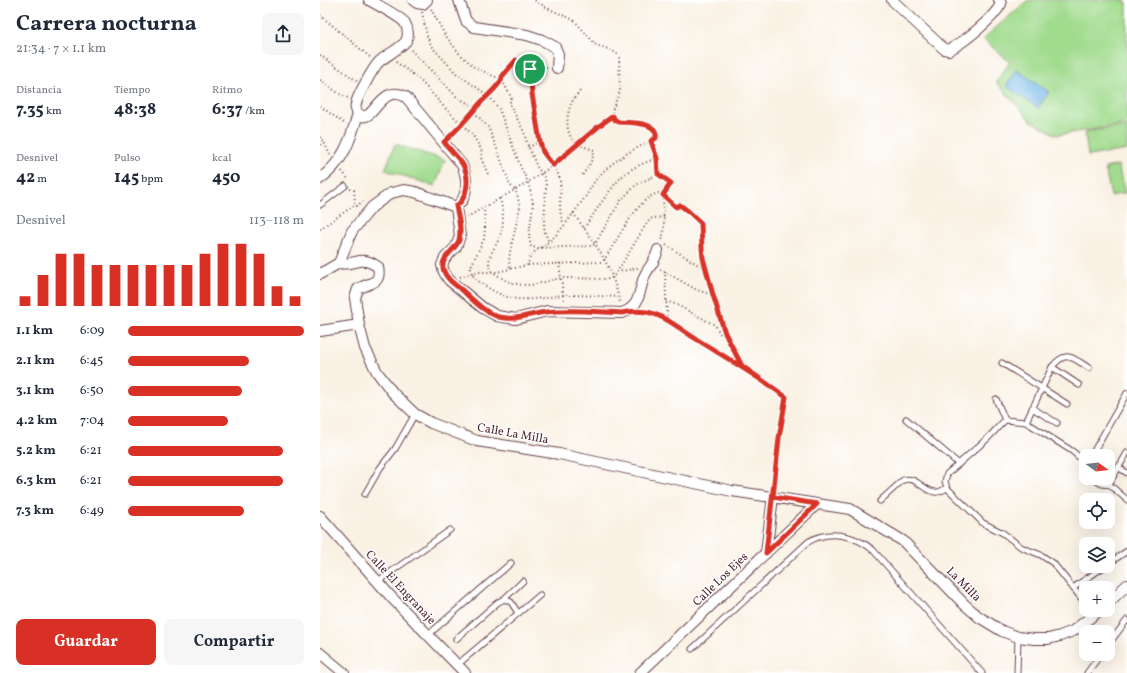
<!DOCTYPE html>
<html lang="es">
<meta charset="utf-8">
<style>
:root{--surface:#fff;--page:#f6f6f7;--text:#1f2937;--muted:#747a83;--accent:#d93025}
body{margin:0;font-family:Vollkorn,serif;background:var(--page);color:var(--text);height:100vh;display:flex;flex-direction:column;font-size:15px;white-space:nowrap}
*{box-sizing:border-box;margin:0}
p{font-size:13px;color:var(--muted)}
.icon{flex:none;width:22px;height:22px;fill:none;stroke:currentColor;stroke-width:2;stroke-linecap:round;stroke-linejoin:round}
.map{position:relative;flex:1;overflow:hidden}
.side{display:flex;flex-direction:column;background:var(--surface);width:320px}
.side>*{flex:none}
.needle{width:26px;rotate:105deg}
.controls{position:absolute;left:759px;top:449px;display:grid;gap:8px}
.controls a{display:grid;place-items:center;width:36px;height:36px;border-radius:8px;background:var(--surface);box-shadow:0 4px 16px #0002;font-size:20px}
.pin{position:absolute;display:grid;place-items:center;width:34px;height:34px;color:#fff;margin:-17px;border:2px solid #fff;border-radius:50%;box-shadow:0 1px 4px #0007}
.round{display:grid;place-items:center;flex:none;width:42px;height:42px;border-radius:8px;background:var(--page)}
.head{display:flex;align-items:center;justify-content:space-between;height:68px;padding:0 16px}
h1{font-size:22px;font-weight:700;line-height:30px}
.figures{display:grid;grid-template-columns:repeat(3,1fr);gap:6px;height:68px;padding:4px 16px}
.figures div{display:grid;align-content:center}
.figures b{font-size:17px;font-weight:700}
.figures small{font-size:11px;font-weight:400}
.figures p{font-size:11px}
.chart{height:112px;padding:8px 16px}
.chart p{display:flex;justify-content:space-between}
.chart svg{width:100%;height:72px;margin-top:4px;stroke:var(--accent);stroke-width:6}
.cta{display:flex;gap:8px;margin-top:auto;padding:8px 16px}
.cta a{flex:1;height:46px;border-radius:8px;background:var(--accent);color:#fff;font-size:16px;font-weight:700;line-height:46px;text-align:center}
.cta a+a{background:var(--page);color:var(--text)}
ul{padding:0 16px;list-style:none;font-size:13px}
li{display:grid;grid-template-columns:64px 48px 1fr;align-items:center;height:30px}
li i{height:10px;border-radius:5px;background:var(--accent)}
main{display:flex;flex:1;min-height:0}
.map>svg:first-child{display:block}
.green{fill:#a1db8e;stroke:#767d5c}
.water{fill:#6eb5e5;stroke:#5c6a88}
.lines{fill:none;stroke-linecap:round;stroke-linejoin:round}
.lane-casing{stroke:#643e47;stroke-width:7}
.street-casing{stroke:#643e47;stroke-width:12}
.path{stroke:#643e47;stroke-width:2;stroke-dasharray:1 3;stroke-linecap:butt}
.lane{stroke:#fff;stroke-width:5}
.street{stroke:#fff;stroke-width:10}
.route-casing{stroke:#fff;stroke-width:8}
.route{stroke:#d93025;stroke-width:5}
.labels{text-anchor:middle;stroke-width:3;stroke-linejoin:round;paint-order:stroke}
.street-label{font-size:12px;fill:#4a1f2b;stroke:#fff}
</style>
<main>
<section class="side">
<div class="head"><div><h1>Carrera nocturna</h1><p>21:34 · 7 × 1.1 km</p></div><a class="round"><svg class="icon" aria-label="share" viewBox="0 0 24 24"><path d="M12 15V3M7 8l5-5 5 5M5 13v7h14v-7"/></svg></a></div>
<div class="figures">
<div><p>Distancia</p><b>7.35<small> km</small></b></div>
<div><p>Tiempo</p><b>48:38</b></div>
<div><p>Ritmo</p><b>6:37<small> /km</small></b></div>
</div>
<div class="figures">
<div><p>Desnivel</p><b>42<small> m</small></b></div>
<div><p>Pulso</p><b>145<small> bpm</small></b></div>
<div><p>kcal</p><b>450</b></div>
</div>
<div class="chart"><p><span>Desnivel</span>113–118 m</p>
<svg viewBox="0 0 160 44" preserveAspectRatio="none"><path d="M5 44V38M15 44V25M25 44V12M35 44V12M45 44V19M55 44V19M65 44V19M75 44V19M85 44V19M95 44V19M105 44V12M115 44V6M125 44V6M135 44V12M145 44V32M155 44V38"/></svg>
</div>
<ul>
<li><b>1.1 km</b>6:09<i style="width:100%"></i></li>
<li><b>2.1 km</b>6:45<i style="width:69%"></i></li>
<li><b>3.1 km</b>6:50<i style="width:65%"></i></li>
<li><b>4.2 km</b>7:04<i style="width:57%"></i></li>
<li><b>5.2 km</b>6:21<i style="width:88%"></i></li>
<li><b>6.3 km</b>6:21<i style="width:88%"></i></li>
<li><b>7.3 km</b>6:49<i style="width:66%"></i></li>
</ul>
<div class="cta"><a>Guardar</a><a>Compartir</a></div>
</section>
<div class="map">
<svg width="807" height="673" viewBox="0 0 807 673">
<rect width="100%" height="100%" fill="#fff"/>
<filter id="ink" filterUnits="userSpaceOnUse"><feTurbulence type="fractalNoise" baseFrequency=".025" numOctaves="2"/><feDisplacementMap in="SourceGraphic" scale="8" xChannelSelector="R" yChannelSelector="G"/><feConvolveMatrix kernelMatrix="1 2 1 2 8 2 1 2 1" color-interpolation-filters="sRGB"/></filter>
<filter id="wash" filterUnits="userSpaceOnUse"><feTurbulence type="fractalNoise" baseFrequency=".012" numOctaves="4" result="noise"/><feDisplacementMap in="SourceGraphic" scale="16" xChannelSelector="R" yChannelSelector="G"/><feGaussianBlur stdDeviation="0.9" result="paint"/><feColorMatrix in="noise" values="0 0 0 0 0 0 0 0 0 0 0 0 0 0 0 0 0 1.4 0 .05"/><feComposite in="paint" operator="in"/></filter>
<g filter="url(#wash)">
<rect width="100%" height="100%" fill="#f9f1e3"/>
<g class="green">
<polygon points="708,0 803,0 807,2 807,124 737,135 711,121 676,82 690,62 663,39"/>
<polygon points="807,126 807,150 768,156 765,132"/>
<polygon points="75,144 125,160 115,186 65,170"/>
<polygon points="798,165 805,193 791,196 785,168"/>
</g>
<polygon class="water" points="697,70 729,92 718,108 686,86"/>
</g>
<g filter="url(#ink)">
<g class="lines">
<defs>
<g id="lane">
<polyline points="0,205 25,186"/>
<polyline points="682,363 747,404"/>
<path d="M732 367C746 349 753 358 769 368"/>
<polyline points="676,399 685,420 706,422 752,451 766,463"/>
<polyline points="712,408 737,423"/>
<polyline points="586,419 639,464"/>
<polyline points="685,420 668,438 627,474 625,481 627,488 663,523 683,533 701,547 721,555 733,563 766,604"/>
<polyline points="706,422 732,367 759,385"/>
<polyline points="807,453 789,484 807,500"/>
<polyline points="771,456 807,393"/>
<polyline points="766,464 766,472"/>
<polyline points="798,467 807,473"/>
<path d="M772 478C778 482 782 486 789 484"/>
<polyline points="45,494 60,468 75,449 95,414"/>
<path d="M560 501 583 480C597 476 603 491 615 492 619 493 623 490 627 488"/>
<polyline points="788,564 807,551"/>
<polyline points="58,581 130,530"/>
<polyline points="753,588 785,566"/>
<polyline points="184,599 203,581"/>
<polyline points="108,635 191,563"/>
<polyline points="136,639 177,603 184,599 191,602 198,613"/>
<polyline points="788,645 807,620"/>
<path d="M372 649 488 542C509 529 535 535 553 550L662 673"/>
<polyline points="137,665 220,595"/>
<polyline points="697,673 698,637"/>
<polyline points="767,673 781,654"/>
</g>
<g id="street">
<path d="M49 0C56 4 81 17 85 23 88 28 89 36 86 41 83 46 66 56 60 61 54 66 37 97 36 104 35 107 36 111 38 113 53 129 59 81 86 97L142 165C148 179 149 197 136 207"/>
<polyline points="93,0 97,3 103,4 107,0"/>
<polyline points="139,0 146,21 154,27 207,35 222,40 235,47 238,54 237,68"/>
<path d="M572 0 624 49 629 50C644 42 673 19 681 4L679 0"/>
<path d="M0 179C24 161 30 141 38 114"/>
<path d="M136 207 140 236 136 247 125 258 122 265 124 272 129 280 163 308 177 316 196 319 227 311 302 313C322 306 318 291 325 275 327 270 331 266 333 262 335 258 337 254 338 250"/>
<path d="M19 263C36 266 41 254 58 267 62 285 49 282 38 289L35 298 39 325 45 348 57 372 73 393 95 414 111 423 157 441 239 454 412 491 530 509 583 541 644 604 659 617 682 631 698 637 714 639H728L740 636 753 631 780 610"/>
<polyline points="19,263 32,231 52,207 71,193 84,190 95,192 136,207"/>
<polyline points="0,274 19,263"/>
<polyline points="0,331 39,325"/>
<polyline points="0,516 72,598 145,673"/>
<polyline points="446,553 453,497"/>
<polyline points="788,603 807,585"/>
<polyline points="0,653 24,673"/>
<polyline points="320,673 497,504"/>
</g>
</defs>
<use href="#lane" class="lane-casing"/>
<use href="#street" class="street-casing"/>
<g class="path">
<polyline points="111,9 125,35 139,53 154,67 182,80 192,99 189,103 204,132 207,143 217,167 225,178 226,185 224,226 225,233 229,242"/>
<polyline points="102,12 107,36 112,47 136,73 169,96 179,109 201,168 208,182 212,198 213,205 209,236 211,247 219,248 272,246 275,244 301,200 316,185 338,174"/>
<polyline points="0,15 51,58"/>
<polyline points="91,50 137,97 156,108"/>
<polyline points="0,55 37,81"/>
<polyline points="76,62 98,78 126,109 152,134 161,149 162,154 161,158 168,174"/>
<polyline points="0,80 21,95 28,98"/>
<path d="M260 91C257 95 253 99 251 104 246 115 245 135 256 143 261 146 268 148 274 150 274 160 267 168 262 176"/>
<polyline points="0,106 25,124"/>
<polyline points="154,112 168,127 179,154 190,185 195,190 197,194 200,207 190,252 189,261 190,269"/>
<polyline points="131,136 153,114 156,108 181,81 183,77 196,60 216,73 221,71 227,66"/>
<polyline points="0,137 3,140 10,155"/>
<polyline points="331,141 337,158 338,174 351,183 343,195 344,227 342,242"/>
<path d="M220 142C225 155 238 168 240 181 242 195 237 212 244 224"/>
<polyline points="0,145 3,140"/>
<polyline points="208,147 220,142 212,94 210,71"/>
<polyline points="22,171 28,179"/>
<polyline points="30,189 34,190 35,203 37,206 43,201"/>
<path d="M180 198C184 216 185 226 177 243 174 249 169 256 169 263 169 269 173 272 177 275 191 285 205 287 221 283 228 281 235 279 242 278 257 278 273 279 288 279L293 277 297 272 327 223 332 218 344 217"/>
<path d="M164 207 165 227 164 239 151 266C150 275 156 280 164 285 187 300 197 301 224 298 232 297 239 295 246 295 263 295 281 296 298 297"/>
<path d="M253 213C268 234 285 255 293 279 296 287 298 295 300 303"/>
<path d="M147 217C177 200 208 184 236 163 255 148 272 130 292 117"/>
<path d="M264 228C274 214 293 183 306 173 315 166 327 162 337 158"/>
<polyline points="0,229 36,204"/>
<polyline points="346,245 385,269"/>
<polyline points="239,263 244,301"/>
<path d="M208 265 281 262 284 260C296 243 318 196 339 193L357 207 360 205 368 211 381 223 383 258 393 295 405 333 422 366"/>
<polyline points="340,269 377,290 393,295"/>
<polyline points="345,271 347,321"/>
<polyline points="297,272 318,268"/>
<path d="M140 277 157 272H177L208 265C210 250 220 250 230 241 243 229 255 211 266 196 270 189 274 181 280 175 293 161 315 147 333 141 349 123 307 122 299 122L295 120 293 116V108L300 91 299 58 297 54 291 50 276 45 254 20 227 8 214 0"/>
<polyline points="346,301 355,304 395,325 401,335 405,333"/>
<path d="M320 312C341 313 361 330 378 340 408 358 438 376 466 397L459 438 454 488"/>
</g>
<use href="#lane" class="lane"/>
<use href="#street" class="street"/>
</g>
</g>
<g class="lines" filter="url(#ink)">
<defs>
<path id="route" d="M210 69 196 60C192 65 186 71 182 77 182 79 181 81 180 82 173 92 163 99 156 108 146 120 136 131 124 142 130 150 138 157 143 165 150 178 148 198 136 206 138 217 142 229 139 240 136 250 121 256 123 268 125 278 134 284 142 290 152 299 165 313 179 317 196 321 210 314 226 312 251 309 278 312 302 313 309 311 319 311 327 312 343 315 359 328 373 337 405 357 436 375 466 397L459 438 446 553 497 504 453 497 459 438 466 397 422 366 405 333 393 295 383 258 382 248 381 223 368 211 360 205 356 207 343 195 351 183 338 174 337 158 331 141 336 138C339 121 309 123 299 122L295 120 293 116 279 126 233 165 223 152 220 142 212 94 210 69"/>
</defs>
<use href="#route" class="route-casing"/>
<use href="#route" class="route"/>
</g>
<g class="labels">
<g class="street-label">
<text transform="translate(193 433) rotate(10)" y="4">Calle La Milla</text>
<text transform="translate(400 579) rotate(-44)" y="4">Calle Los Ejes</text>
<text transform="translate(644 584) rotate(45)" y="4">La Milla</text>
<text transform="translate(81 587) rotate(47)" y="4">Calle El Engranaje</text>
</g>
</g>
</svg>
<div class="controls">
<a><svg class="needle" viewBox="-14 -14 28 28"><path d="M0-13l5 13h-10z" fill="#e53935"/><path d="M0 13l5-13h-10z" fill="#747a83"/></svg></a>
<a><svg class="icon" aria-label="locate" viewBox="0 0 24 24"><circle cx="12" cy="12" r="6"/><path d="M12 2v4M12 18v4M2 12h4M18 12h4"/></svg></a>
<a><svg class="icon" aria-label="layers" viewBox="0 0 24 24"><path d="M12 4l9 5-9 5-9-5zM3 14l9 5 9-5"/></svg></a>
<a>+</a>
<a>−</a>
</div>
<div class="pin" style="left:210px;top:69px;background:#1e9e55"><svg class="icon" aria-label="arrive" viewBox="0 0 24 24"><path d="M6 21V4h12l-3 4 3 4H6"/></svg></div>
</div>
</main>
